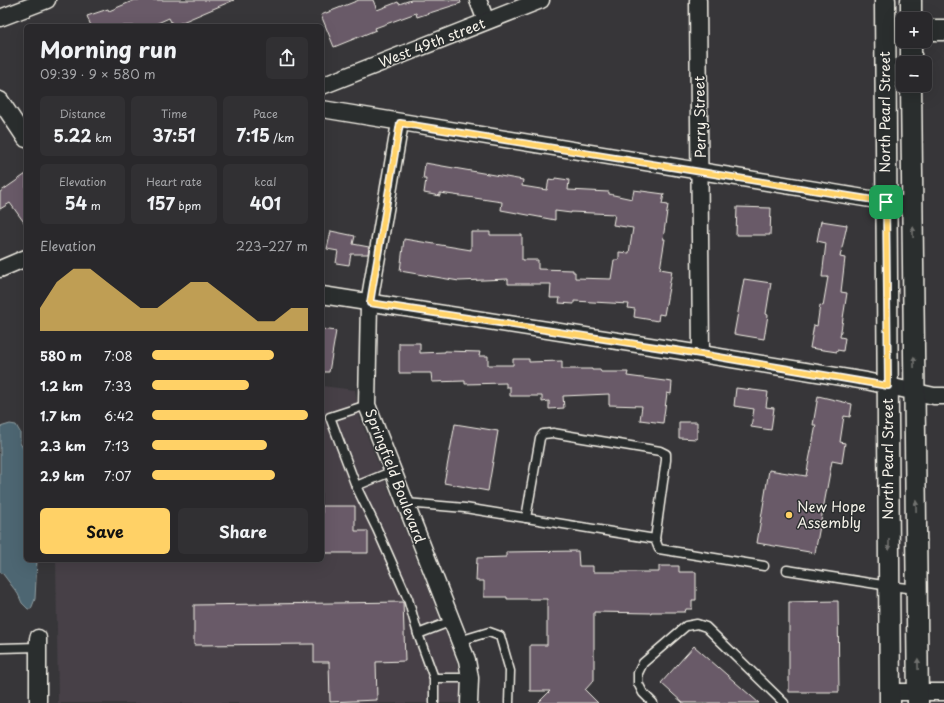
<!DOCTYPE html>
<meta charset="utf-8">
<style>
:root{--surface:#29282b;--page:#313033;--text:#f1f3f6;--muted:#a5a6a9;--line:#454447;--accent:#ffd166}
body{margin:0;font-family:"Playpen Sans",sans-serif;background:var(--page);color:var(--text);height:100vh;display:flex;flex-direction:column;font-size:15px;white-space:nowrap}
*{box-sizing:border-box;margin:0}
p{font-size:13px;color:var(--muted)}
.icon{flex:none;width:22px;height:22px;fill:none;stroke:currentColor;stroke-width:2;stroke-linecap:round;stroke-linejoin:round}
.map{position:relative;flex:1;overflow:hidden}
.panel{position:absolute;left:24px;top:24px;width:300px;height:538px;display:flex;flex-direction:column;background:var(--surface);border-radius:6px;box-shadow:0 4px 16px #0002,0 0 0 1px var(--line)}
.panel>*{flex:none}
.fabs{position:absolute;left:896px;top:12px;display:grid;gap:8px}
.fabs a{display:grid;place-items:center;width:36px;height:36px;border-radius:6px;background:var(--surface);box-shadow:0 4px 16px #0002,0 0 0 1px var(--line);font-size:20px}
.pin{position:absolute;display:grid;place-items:center;width:34px;height:34px;color:#fff;margin:-17px;border-radius:8px;box-shadow:0 2px 6px #0006}
.round{display:grid;place-items:center;flex:none;width:42px;height:42px;border-radius:6px;background:var(--page)}
.headline{display:flex;align-items:center;justify-content:space-between;height:68px;padding:0 16px}
h1{font-size:22px;font-weight:700;line-height:30px}
.stats{display:grid;grid-template-columns:repeat(3,1fr);gap:6px;height:68px;padding:4px 16px}
.stats div{display:grid;align-content:center;border-radius:6px;background:var(--page);text-align:center}
.stats b{font-size:17px;font-weight:700}
.stats small{font-size:11px;font-weight:400}
.stats p{font-size:11px}
.chart{height:112px;padding:8px 16px}
.chart p{display:flex;justify-content:space-between}
.chart svg{width:100%;height:72px;margin-top:4px;fill:var(--accent);opacity:.7}
.cta{display:flex;gap:8px;margin-top:auto;padding:8px 16px}
.cta a{flex:1;height:46px;border-radius:6px;background:var(--accent);color:#111;font-size:16px;font-weight:700;line-height:46px;text-align:center}
.cta a+a{background:var(--page);color:var(--text)}
ul{padding:0 16px;list-style:none;font-size:13px}
li{display:grid;grid-template-columns:64px 48px 1fr;align-items:center;height:30px}
li i{height:10px;border-radius:5px;background:var(--accent)}
.map>svg:first-child{display:block}
.built{fill:#464147}
.water{fill:#4d6672;stroke:#909ea1}
.building{fill:#695a67;stroke:#f4f1e8}
.lines{fill:none;stroke-linecap:round;stroke-linejoin:round}
.service-casing{stroke:#f4f1e8;stroke-width:11}
.minor-casing{stroke:#f4f1e8;stroke-width:19}
.tertiary-casing{stroke:#f4f1e8;stroke-width:23}
.service{stroke:#2a2d2e;stroke-width:8}
.minor{stroke:#2a2d2e;stroke-width:16}
.tertiary{stroke:#2a2d2e;stroke-width:20}
.oneway{fill:#71726f}
.route-casing{stroke:#fff;stroke-width:8}
.route{stroke:#ffd166;stroke-width:5}
.poi-dot{fill:#ffd166;stroke:#2a2d2e;stroke-width:1.5}
.labels{text-anchor:middle;stroke-width:3;stroke-linejoin:round;paint-order:stroke}
.street-label{font-size:14px;fill:#f4f1e8;stroke:#2a2d2e}
.poi-label{font-size:14px;fill:#f4f1e8;stroke:#2a2d2e;text-anchor:start}
</style>
<div class="map">
<svg width="944" height="703" viewBox="0 0 944 703">
<rect width="100%" height="100%" fill="#373639"/>
<filter id="ink" filterUnits="userSpaceOnUse"><feTurbulence type="fractalNoise" baseFrequency=".025" numOctaves="2"/><feDisplacementMap in="SourceGraphic" scale="8" xChannelSelector="R" yChannelSelector="G"/><feConvolveMatrix kernelMatrix="1 2 1 2 8 2 1 2 1" color-interpolation-filters="sRGB"/></filter>
<g filter="url(#ink)">
<polygon class="built" points="322,386 355,390 360,418 456,658 461,686 461,703 58,703 56,560 322,560"/>
<polygon class="water" points="10,424 16,425 20,432 20,443 26,453 26,560 37,560 35,599 31,609 28,609 22,603 18,594 3,574 0,572 0,427"/>
<g class="building">
<polygon points="135,0 234,0 173,26 169,18 151,26 91,26 87,16 108,9 109,11"/>
<polygon points="359,0 373,0 377,10 398,2 399,4 411,0 460,0 461,3 417,17 416,13 375,28 376,30 334,47 321,15"/>
<polygon points="425,163 523,180 522,186 547,190 549,179 555,180 555,178 569,180 568,190 609,192 609,194 632,199 634,190 664,194 662,204 668,205 663,239 665,239 660,269 672,271 664,315 659,314 658,321 634,317 635,309 628,308 629,304 574,301 574,304 559,303 560,298 550,298 551,284 508,284 508,279 459,281 400,271 404,239 471,250 471,232 490,232 490,235 522,235 522,260 538,260 538,269 573,270 573,272 575,272 575,278 611,279 614,260 619,260 619,252 629,253 633,228 613,225 615,214 571,212 571,213 555,211 555,220 501,210 502,202 440,193 440,196 424,193 426,179 423,179"/>
<polygon points="26,174 26,225 10,203 0,209 0,192"/>
<polygon points="737,207 771,208 770,235 736,235"/>
<polygon points="821,221 847,225 840,257 845,258 841,292 847,293 840,337 845,338 843,351 837,350 837,352 810,348 814,325 817,326 820,305 823,306 828,277 822,277 826,243 817,241"/>
<polygon points="331,231 355,236 353,244 369,247 368,254 351,254 349,265 336,263 338,251 327,249"/>
<polygon points="744,279 771,283 766,314 768,315 764,339 734,334"/>
<polygon points="322,329 336,331 329,372 322,372"/>
<polygon points="399,343 420,343 420,353 445,352 445,351 480,352 479,356 488,356 488,365 513,365 513,359 529,359 529,362 562,361 562,369 592,369 592,370 600,370 601,372 628,372 627,376 672,382 671,394 667,393 663,423 640,420 642,406 609,405 609,394 563,396 564,408 549,409 549,401 542,402 542,396 510,396 510,387 506,387 506,383 465,384 465,381 432,382 431,373 399,373"/>
<polygon points="736,388 768,392 766,407 774,408 771,430 751,427 754,409 734,406"/>
<polygon points="818,396 852,404 850,417 844,416 840,442 845,443 842,463 832,461 815,553 757,543 769,470 806,476 816,425 813,425"/>
<polygon points="679,422 697,422 697,439 679,438"/>
<polygon points="455,424 498,431 488,491 444,483"/>
<polygon points="322,506 355,506 355,531 368,531 368,553 322,553"/>
<polygon points="578,551 579,566 593,566 593,572 659,572 659,566 679,566 679,572 696,572 696,600 692,600 692,609 686,609 685,612 651,612 651,613 594,612 594,680 585,690 598,703 538,703 550,691 530,691 530,645 547,645 547,599 507,599 507,597 484,597 484,581 476,581 477,558 506,557 506,552"/>
<polygon points="838,601 839,692 789,692 789,602"/>
<polygon points="403,602 405,661 376,662 377,700 330,702 329,662 314,662 314,644 194,645 194,605"/>
<polygon points="694,646 759,703 683,703 661,683"/>
</g>
<g class="lines">
<defs>
<g id="service">
<polyline points="393,471 356,486 377,529 408,599 418,634"/>
<polyline points="356,486 330,417 367,405"/>
<polyline points="406,503 465,508 655,539 659,549 764,566"/>
<polyline points="526,518 540,438 543,434 553,433 660,451 666,454 666,460 655,539"/>
<polyline points="787,570 889,586 917,589"/>
<polyline points="459,641 489,632 500,636 510,671 509,703"/>
<polyline points="0,648 38,647"/>
<polyline points="434,678 418,634 452,621"/>
<polyline points="434,703 434,678 470,678"/>
<polyline points="653,703 643,693 638,683 638,673 643,663 686,626 697,624 706,627 784,703"/>
</g>
<g id="minor">
<polyline points="478,0 486,21"/>
<polyline points="698,0 701,354"/>
<polyline points="0,18 47,0"/>
<polyline points="322,86 541,0"/>
<polyline points="0,100 26,139"/>
<polyline points="322,109 913,206"/>
<polyline points="400,123 369,303 367,405 467,660 470,678 469,703"/>
<polyline points="0,269 26,258"/>
<polyline points="322,295 701,354 866,381 934,396 944,396"/>
<polyline points="38,638 38,703"/>
<polyline points="890,692 944,692"/>
</g>
<g id="tertiary">
<polyline points="885,0 890,703"/>
<polyline points="911,0 911,19"/>
<polyline points="925,30 944,30"/>
<polyline points="911,41 911,63"/>
<polyline points="911,85 918,703"/>
</g>
</defs>
<use href="#service" class="service-casing"/>
<use href="#minor" class="minor-casing"/>
<use href="#tertiary" class="tertiary-casing"/>
<use href="#service" class="service"/>
<use href="#minor" class="minor"/>
<use href="#tertiary" class="tertiary"/>
</g>
<defs><path id="oneway-solid" d="M-6-.8H1V-3.2L6.5 0L1 3.2V.8H-6Z"/></defs>
<g class="oneway">
<use href="#oneway-solid" transform="translate(913 232) rotate(-91)"/>
<use href="#oneway-solid" transform="translate(914 362) rotate(-91)"/>
<use href="#oneway-solid" transform="translate(916 506) rotate(-91)"/>
<use href="#oneway-solid" transform="translate(889 545) rotate(90)"/>
<use href="#oneway-solid" transform="translate(918 664) rotate(-91)"/>
</g>
</g>
<g class="lines" filter="url(#ink)">
<defs>
<polygon id="route" points="400,123 886,202 888,386 701,354 370,303"/>
</defs>
<use href="#route" class="route-casing"/>
<use href="#route" class="route"/>
</g>
<circle class="poi-dot" cx="789" cy="515" r="4"/>
<g class="labels">
<g class="street-label">
<text transform="translate(432 43) rotate(-21)" y="5">West 49th street</text>
<text transform="translate(885 112) rotate(-90)" y="5">North Pearl Street</text>
<text transform="translate(700 117) rotate(-91)" y="5">Perry Street</text>
<text transform="translate(888 459) rotate(-90)" y="5">North Pearl Street</text>
<text transform="translate(395 476) rotate(69)" y="5">Springfield Boulevard</text>
</g>
<g class="poi-label">
<text x="797" y="512">New Hope<tspan x="797" dy="16">Assembly</tspan></text>
</g>
</g>
</svg>
<div class="fabs">
<a>+</a>
<a>−</a>
</div>
<div class="pin" style="left:886px;top:202px;background:#1e9e55"><svg class="icon" aria-label="arrive" viewBox="0 0 24 24"><path d="M6 21V4h12l-3 4 3 4H6"/></svg></div>
<section class="panel">
<div class="headline"><div><h1>Morning run</h1><p>09:39 · 9 × 580 m</p></div><a class="round"><svg class="icon" aria-label="share" viewBox="0 0 24 24"><path d="M12 15V3M7 8l5-5 5 5M5 13v7h14v-7"/></svg></a></div>
<div class="stats">
<div><p>Distance</p><b>5.22<small> km</small></b></div>
<div><p>Time</p><b>37:51</b></div>
<div><p>Pace</p><b>7:15<small> /km</small></b></div>
</div>
<div class="stats">
<div><p>Elevation</p><b>54<small> m</small></b></div>
<div><p>Heart rate</p><b>157<small> bpm</small></b></div>
<div><p>kcal</p><b>401</b></div>
</div>
<div class="chart"><p><span>Elevation</span>223–227 m</p>
<svg viewBox="0 0 160 44" preserveAspectRatio="none"><path d="M0 44V30L10 14L20 6L30 6L40 14L50 22L60 30L70 30L80 22L90 14L100 14L110 22L120 30L130 38L140 38L150 30L160 30V44z"/></svg>
</div>
<ul>
<li><b>580 m</b>7:08<i style="width:78%"></i></li>
<li><b>1.2 km</b>7:33<i style="width:62%"></i></li>
<li><b>1.7 km</b>6:42<i style="width:100%"></i></li>
<li><b>2.3 km</b>7:13<i style="width:74%"></i></li>
<li><b>2.9 km</b>7:07<i style="width:79%"></i></li>
</ul>
<div class="cta"><a>Save</a><a>Share</a></div>
</section>
</div>
